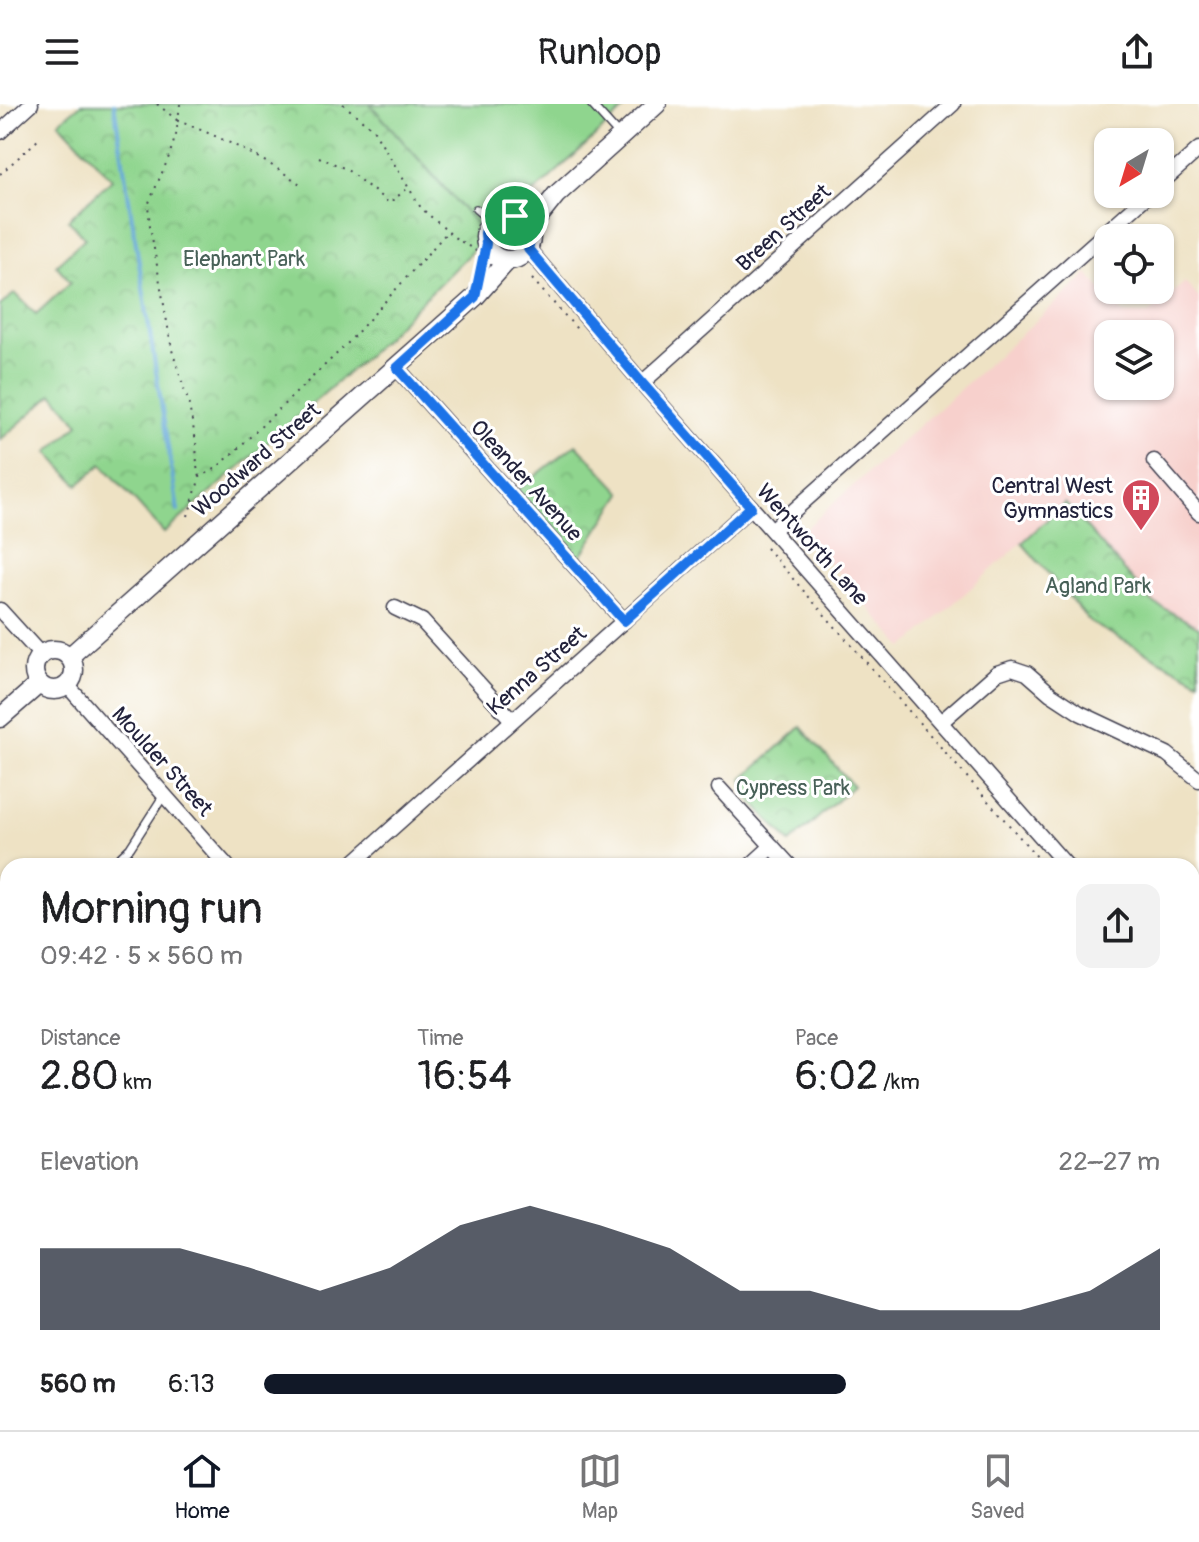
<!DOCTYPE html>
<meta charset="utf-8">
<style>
:root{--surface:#fff;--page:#f2f2f2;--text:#202124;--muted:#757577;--line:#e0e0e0;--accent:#111827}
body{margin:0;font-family:Pangolin,sans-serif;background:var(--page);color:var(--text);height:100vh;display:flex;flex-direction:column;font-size:30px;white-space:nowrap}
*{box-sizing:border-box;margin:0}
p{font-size:26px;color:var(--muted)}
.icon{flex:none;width:44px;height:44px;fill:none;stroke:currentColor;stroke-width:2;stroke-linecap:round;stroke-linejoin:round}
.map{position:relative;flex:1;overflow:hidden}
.sheet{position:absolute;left:0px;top:754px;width:1200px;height:572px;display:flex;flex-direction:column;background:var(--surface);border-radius:24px 24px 0 0;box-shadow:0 2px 6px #0004}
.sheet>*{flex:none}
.needle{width:52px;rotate:218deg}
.tools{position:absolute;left:1094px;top:24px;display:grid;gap:16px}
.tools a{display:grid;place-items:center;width:80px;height:80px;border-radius:16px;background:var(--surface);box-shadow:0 2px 6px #0004;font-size:40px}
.pin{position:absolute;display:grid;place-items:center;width:68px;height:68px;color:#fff;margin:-34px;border:4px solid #fff;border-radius:50%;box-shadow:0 2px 8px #0007}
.round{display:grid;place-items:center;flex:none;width:84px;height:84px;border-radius:16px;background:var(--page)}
.overview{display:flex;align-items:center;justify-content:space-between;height:136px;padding:0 40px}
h1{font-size:44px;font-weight:600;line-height:60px}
.metrics{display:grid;grid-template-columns:repeat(3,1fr);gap:12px;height:136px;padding:8px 40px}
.metrics div{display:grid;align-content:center}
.metrics b{font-size:40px;font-weight:600}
.metrics small{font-size:22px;font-weight:400}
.metrics p{font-size:22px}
.chart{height:224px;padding:16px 40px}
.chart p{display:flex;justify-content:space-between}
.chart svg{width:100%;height:144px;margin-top:8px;fill:var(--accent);opacity:.7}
ul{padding:0 40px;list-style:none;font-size:26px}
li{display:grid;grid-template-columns:128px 96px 1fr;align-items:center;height:60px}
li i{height:20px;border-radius:10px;background:var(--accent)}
header{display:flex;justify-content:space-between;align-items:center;height:104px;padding:0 40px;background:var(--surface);font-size:36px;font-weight:600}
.tab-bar{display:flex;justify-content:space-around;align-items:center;height:112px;border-top:2px solid var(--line);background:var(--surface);font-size:22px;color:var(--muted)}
.tab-bar a{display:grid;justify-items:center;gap:4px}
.tab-bar .selected{color:var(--accent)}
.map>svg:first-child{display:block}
.built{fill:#f7d0cc;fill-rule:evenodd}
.park{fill:url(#park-crowns);stroke:#587c64;stroke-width:2}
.garden{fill:#8fd58e;stroke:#587c64;stroke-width:2}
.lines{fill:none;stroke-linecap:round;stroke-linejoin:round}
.stream{stroke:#63a7d8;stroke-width:4}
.service-casing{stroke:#413f50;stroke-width:10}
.minor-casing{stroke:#413f50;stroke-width:17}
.tertiary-casing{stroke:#413f50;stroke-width:21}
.path{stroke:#413f50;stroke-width:2;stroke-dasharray:2 6;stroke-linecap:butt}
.service{stroke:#fff;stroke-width:7}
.minor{stroke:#fff;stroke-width:14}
.tertiary{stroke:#fff;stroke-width:18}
.route-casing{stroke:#fff;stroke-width:16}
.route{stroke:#1a73e8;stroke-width:10}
.labels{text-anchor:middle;stroke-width:6;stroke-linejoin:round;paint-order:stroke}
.street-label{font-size:22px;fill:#22223b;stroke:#fff}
.park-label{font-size:22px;fill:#486158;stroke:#fff}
.poi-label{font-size:22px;fill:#22223b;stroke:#fff;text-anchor:end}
</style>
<header><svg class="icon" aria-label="menu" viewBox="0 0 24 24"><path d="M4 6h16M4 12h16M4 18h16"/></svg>Runloop<svg class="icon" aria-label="share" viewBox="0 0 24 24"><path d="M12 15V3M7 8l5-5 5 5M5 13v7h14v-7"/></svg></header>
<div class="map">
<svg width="1199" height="1326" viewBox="0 0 1199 1326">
<defs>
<pattern id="park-crowns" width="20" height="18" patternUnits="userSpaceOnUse" patternTransform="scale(2)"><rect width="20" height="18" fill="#8fd58e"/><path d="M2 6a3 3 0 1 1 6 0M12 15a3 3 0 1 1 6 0" fill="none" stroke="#7bb77b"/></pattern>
</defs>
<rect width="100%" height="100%" fill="#fff"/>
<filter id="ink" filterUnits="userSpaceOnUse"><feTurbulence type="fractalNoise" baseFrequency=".0125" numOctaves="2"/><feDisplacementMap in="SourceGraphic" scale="16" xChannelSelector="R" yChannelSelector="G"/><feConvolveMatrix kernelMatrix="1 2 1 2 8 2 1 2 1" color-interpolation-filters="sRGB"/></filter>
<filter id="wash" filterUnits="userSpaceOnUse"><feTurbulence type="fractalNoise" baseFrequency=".006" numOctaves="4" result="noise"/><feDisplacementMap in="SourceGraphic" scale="32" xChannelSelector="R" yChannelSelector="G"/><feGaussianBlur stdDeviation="1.8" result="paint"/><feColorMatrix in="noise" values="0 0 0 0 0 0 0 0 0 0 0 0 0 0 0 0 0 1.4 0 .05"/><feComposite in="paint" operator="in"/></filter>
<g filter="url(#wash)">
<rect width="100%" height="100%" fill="#eee2c4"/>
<g class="built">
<path d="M1088 170 1123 209 1149 210 1185 178 1199 194V523L1152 498 1066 399 904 544 802 428ZM1108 230H1160V282H1108Z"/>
<polygon points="1192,932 1199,940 1199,1275 1192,1281"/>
</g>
<g class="park">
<polygon points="81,0 370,0 487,132 367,252 164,429 102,360 78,381 48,348 79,320 53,290 0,336 0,202 15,189 36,210 71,178 56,161 85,134 68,116 112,75 59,18"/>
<polygon points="576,340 622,389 579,455 516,387"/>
<polygon points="1065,399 1152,498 1199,523 1199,577 1091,519 1022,439"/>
<polygon points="801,623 853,682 790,739 748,693 743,675"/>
<polygon points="860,1318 1126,1318 1133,1326 867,1326"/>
</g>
<polygon class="garden" points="370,0 630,0 487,132"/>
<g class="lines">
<polyline class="stream" points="114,0 178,407"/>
</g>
</g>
<g filter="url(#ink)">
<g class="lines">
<defs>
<g id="service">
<polyline points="591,0 619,31"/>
<polyline points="476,105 491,118"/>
<polyline points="111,762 130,744 164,691"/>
<polyline points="0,863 8,856"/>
</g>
<g id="minor">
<polyline points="0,28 31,0"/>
<polyline points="1160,80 1199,45"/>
<polyline points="528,145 642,279 1067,762"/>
<polyline points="397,264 624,517"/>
<polyline points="642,279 953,0"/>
<polyline points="1154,357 1199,409"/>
<polyline points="772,426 1149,90"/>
<polyline points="395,504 422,517 512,616"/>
<polyline points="0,506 41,551"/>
<polyline points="67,581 227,762"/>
<polyline points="941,618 997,569 1012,564 1027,569 1051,590 1080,609 1167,650 1199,676"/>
<polyline points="719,684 790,762"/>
<polyline points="350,762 751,403"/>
<polyline points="750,762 772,742"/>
<polyline points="1192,904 1199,912"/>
<polyline points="0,1082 8,1074"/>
<polyline points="358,1318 365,1326"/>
<polyline points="732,1318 739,1326"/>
<polyline points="126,1326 135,1318"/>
<polyline points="524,1326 532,1318"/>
</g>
<g id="tertiary">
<circle cx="508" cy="133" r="23"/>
<polyline points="529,125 556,91 657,0"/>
<circle cx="54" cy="566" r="20"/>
<polyline points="69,553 475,193 508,156"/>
<polyline points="0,614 39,580"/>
</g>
</defs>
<use href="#service" class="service-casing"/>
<use href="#minor" class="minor-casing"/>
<use href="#tertiary" class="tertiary-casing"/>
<g class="path">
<polyline points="157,0 178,17 176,31 168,55 148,101 150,122 172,246 188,297 196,337 197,363 200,373"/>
<path d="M180 0 178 17C221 33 262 53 300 80"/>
<polyline points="343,0 373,25 421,104 454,133 484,152"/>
<polyline points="319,53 346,65 389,99 407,85"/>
<polyline points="0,70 39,35"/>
<polyline points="532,175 577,225"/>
<polyline points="188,412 200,373 215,365 229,353 347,240 448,127"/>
<polyline points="766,444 1045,762"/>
<polyline points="1192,929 1199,937"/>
<polyline points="498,1326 507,1318"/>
</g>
<use href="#service" class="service"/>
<use href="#minor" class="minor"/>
<use href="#tertiary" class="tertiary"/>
</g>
</g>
<g class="lines" filter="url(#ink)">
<defs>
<path id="route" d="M508 111C527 113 534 128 528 145L642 279 751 403 624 517 397 264 475 193 486 140 485 129 487 123 496 114Z"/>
</defs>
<use href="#route" class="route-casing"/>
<use href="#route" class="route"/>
</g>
<defs>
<symbol id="building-pin" viewBox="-11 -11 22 30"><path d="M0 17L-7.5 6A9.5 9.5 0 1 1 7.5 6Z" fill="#d1495b" stroke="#fff"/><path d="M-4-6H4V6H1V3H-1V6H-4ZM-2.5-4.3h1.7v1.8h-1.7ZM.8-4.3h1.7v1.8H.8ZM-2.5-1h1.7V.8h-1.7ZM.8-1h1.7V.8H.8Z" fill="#fff"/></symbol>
</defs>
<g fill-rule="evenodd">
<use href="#building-pin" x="1119" y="372" width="44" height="60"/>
</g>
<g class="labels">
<g class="street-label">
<text transform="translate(783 123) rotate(-42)" y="8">Breen Street</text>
<text transform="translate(256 355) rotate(-41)" y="8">Woodward Street</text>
<text transform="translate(527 376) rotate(48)" y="8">Oleander Avenue</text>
<text transform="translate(813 440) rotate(48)" y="8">Wentworth Lane</text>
<text transform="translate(536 566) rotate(-41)" y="8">Kenna Street</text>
<text transform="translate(163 657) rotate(48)" y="8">Moulder Street</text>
</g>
<g class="park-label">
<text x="244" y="162">Elephant Park</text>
<text x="1098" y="489">Agland Park</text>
<text x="793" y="691">Cypress Park</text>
</g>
<g class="poi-label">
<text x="1113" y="389">Central West<tspan x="1113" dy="25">Gymnastics</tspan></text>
</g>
</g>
</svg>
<div class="tools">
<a><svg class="needle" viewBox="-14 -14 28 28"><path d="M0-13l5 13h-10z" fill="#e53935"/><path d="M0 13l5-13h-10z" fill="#757577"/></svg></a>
<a><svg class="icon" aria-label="locate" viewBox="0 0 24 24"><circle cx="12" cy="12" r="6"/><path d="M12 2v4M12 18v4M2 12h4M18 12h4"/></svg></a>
<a><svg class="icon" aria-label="layers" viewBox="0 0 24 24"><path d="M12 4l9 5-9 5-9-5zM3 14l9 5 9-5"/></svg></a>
</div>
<div class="pin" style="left:515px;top:112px;background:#1e9e55"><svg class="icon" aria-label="arrive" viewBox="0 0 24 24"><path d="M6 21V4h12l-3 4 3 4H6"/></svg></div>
<section class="sheet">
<div class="overview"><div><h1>Morning run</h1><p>09:42 · 5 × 560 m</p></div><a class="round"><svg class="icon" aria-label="share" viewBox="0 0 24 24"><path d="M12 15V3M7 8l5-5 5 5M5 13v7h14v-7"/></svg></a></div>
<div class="metrics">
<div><p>Distance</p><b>2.80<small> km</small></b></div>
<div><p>Time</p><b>16:54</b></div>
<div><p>Pace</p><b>6:02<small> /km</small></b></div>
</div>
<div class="chart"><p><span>Elevation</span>22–27 m</p>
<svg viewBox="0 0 160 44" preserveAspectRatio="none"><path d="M0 44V19L10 19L20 19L30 25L40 32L50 25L60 12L70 6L80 12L90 19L100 32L110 32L120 38L130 38L140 38L150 32L160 19V44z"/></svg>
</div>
<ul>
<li><b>560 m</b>6:13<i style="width:65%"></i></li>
</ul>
</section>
</div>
<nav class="tab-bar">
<a class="selected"><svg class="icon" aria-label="home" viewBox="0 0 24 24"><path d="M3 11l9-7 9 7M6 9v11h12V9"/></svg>Home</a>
<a><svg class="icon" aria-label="map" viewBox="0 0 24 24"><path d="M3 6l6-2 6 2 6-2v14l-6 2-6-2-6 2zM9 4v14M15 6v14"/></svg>Map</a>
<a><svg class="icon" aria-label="saved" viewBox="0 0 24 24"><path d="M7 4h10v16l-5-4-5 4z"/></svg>Saved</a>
</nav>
